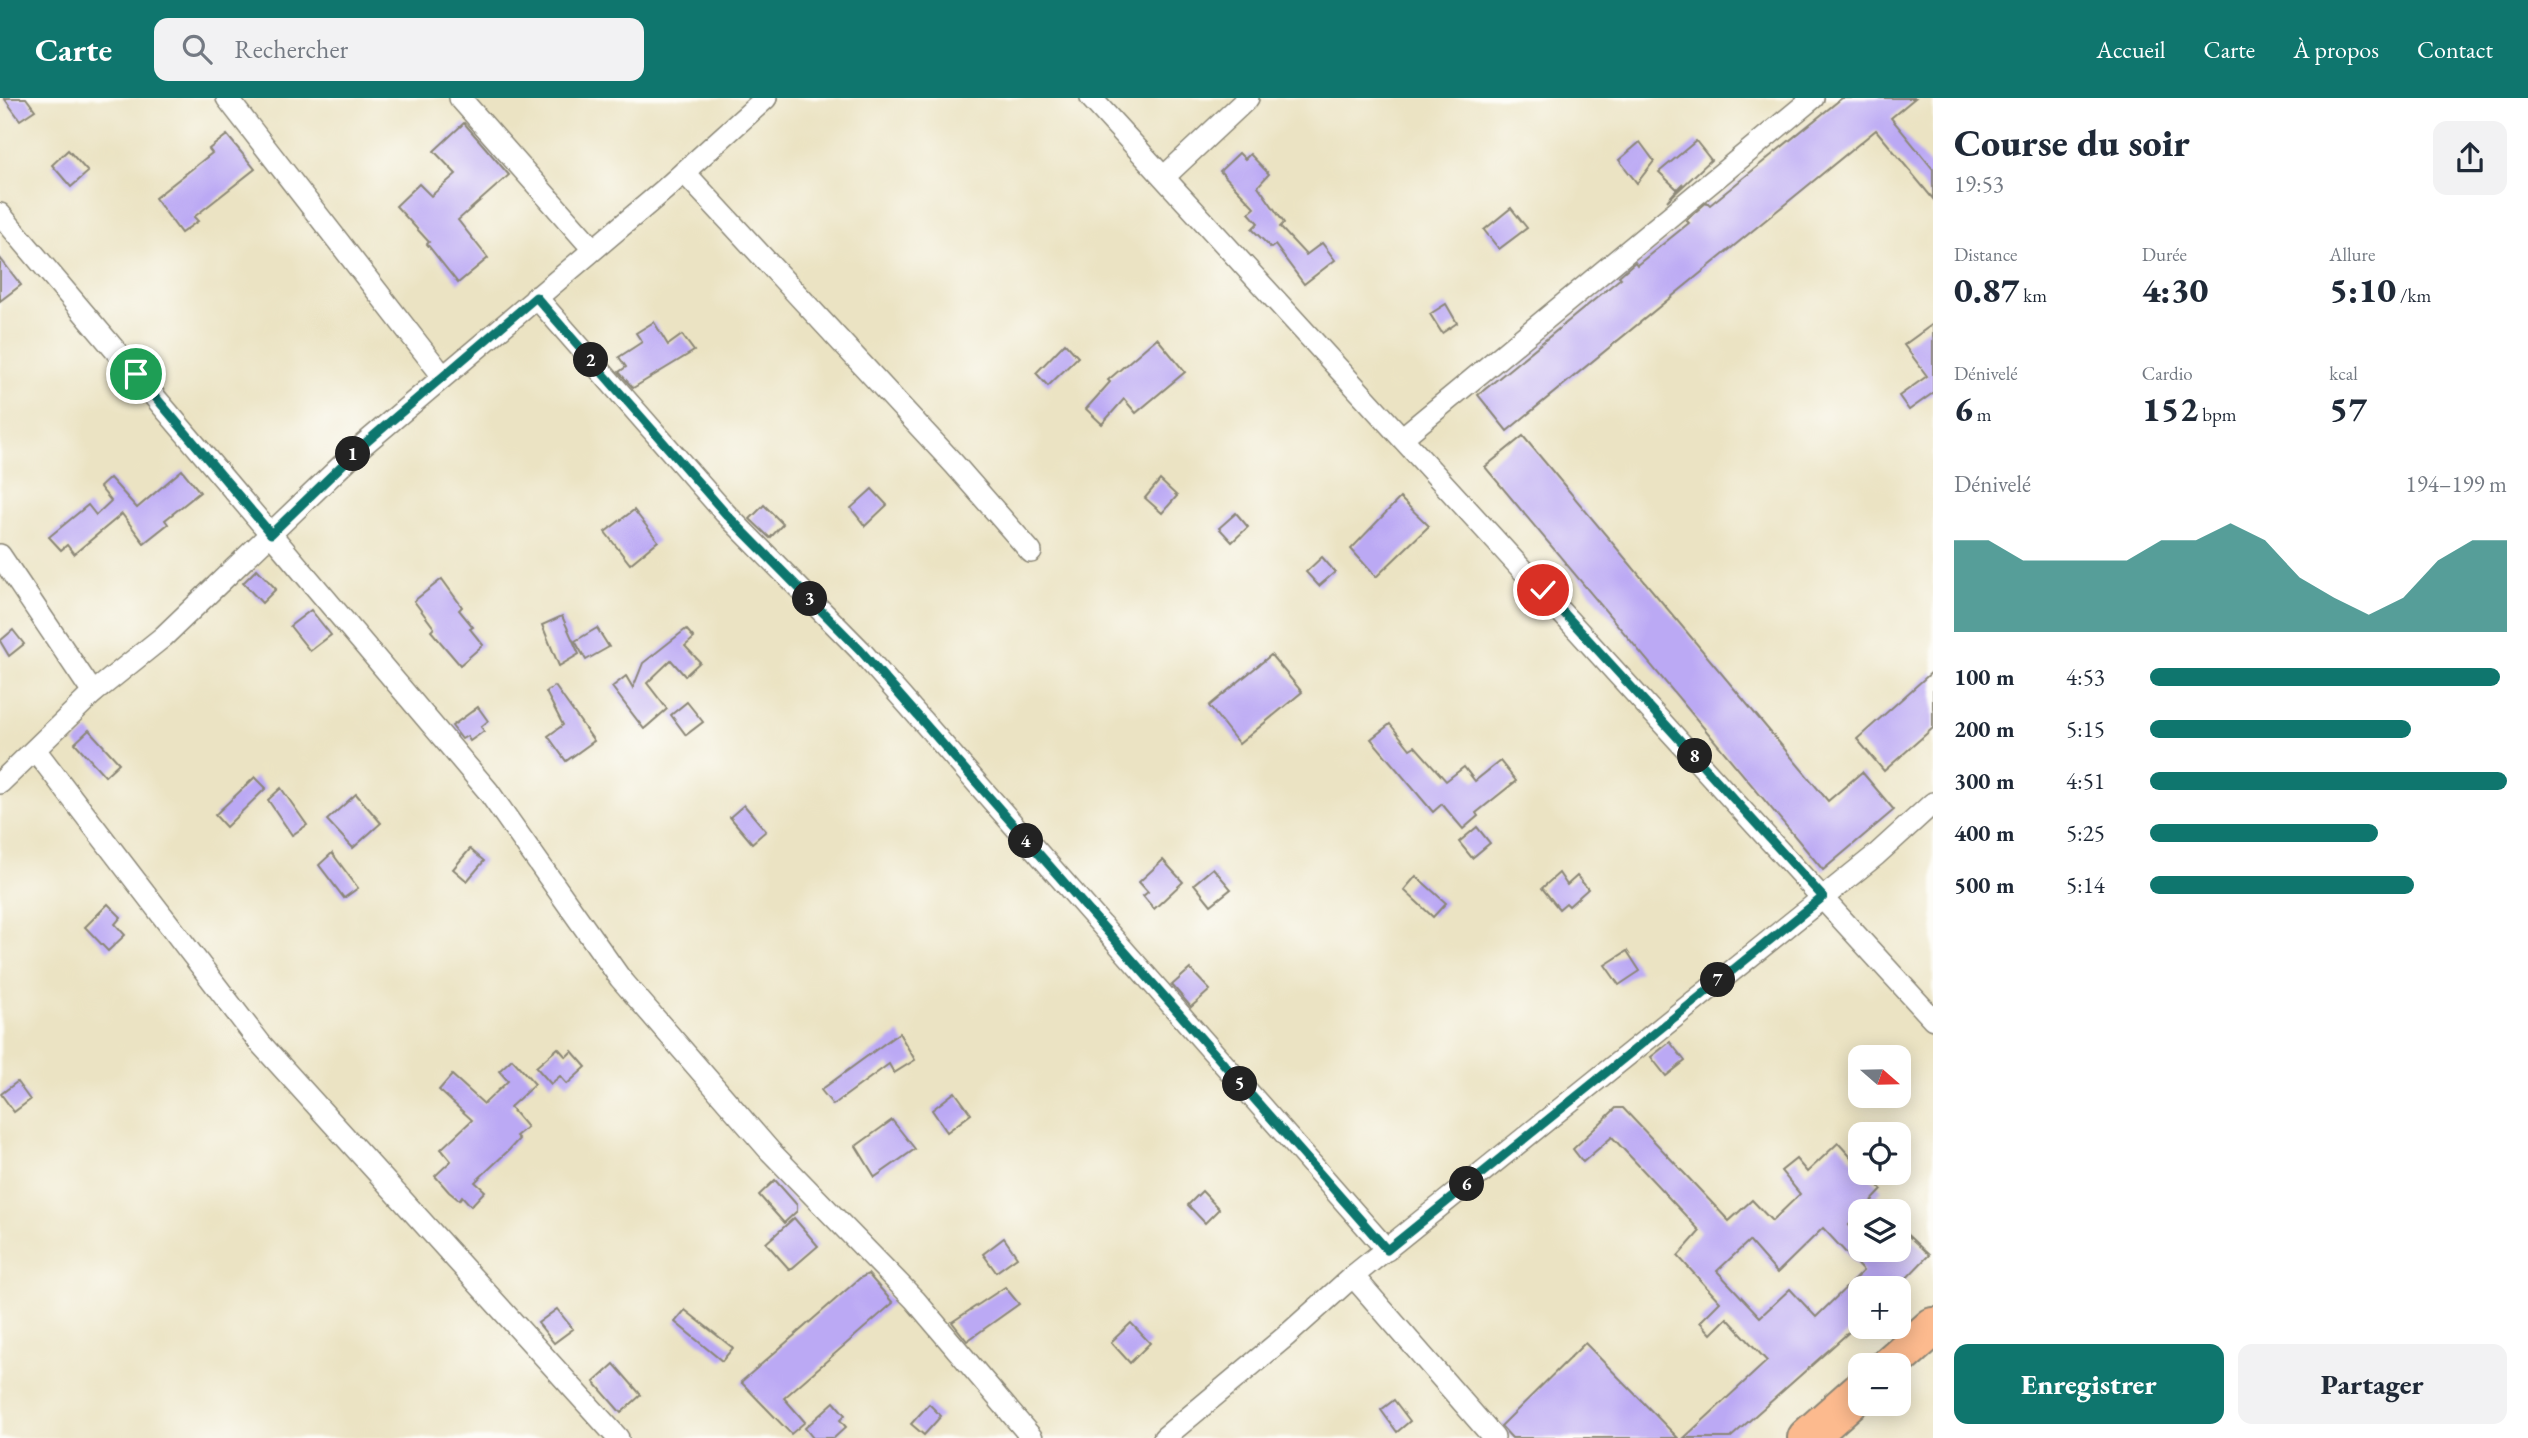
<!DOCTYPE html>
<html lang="fr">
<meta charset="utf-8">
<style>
:root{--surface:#fff;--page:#f2f2f3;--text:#1f2937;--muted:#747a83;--accent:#0f766e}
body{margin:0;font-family:"EB Garamond",serif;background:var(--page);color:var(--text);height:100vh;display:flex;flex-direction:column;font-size:26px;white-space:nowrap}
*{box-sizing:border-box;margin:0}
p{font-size:23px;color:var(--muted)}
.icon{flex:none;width:38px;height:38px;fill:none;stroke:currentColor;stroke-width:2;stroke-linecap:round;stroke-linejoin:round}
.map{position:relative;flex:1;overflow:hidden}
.details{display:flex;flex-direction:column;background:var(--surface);width:595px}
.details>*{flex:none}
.needle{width:46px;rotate:110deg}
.fabs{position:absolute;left:1848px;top:947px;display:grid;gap:14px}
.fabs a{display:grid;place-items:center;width:63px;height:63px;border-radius:14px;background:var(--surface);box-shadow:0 4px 18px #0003;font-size:35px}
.pin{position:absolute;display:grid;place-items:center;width:60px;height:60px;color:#fff;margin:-30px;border:4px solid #fff;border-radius:50%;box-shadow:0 2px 7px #0007}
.km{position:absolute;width:35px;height:35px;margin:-18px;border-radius:50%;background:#222;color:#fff;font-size:19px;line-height:35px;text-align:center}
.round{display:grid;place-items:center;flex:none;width:74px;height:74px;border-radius:14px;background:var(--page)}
.head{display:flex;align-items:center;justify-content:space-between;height:119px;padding:0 21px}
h1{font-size:38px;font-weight:800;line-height:52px}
.figures{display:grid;grid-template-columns:repeat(3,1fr);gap:10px;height:119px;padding:7px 21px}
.figures div{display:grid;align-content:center}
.figures b{font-size:35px;font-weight:800}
.figures small{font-size:19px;font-weight:400}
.figures p{font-size:19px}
.chart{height:196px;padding:14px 21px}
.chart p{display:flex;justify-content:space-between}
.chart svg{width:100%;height:126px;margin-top:7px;fill:var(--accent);opacity:.7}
.primary-button{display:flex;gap:14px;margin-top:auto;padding:14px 21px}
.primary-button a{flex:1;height:80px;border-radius:14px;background:var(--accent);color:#fff;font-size:28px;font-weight:800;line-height:80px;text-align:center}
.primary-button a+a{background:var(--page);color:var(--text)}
ul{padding:0 21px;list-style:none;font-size:23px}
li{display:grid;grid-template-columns:112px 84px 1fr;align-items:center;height:52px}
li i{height:18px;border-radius:9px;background:var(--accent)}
header{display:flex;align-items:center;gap:42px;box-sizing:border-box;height:98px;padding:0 35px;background:var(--accent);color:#fff}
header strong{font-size:33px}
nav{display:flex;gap:38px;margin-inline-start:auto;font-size:24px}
.search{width:490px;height:63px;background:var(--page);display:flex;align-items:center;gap:18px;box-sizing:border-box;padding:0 24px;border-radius:14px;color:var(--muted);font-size:26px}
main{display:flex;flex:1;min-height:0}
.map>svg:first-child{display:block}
.building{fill:#bba9f4;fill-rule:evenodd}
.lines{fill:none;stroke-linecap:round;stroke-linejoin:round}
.street-casing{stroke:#8b8777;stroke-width:24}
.highway-casing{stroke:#8b8777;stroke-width:42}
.street{stroke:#fff;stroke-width:21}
.highway{stroke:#fcba8e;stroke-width:38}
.route-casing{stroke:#fff;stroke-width:14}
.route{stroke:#0f766e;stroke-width:9}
</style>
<header>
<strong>Carte</strong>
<div class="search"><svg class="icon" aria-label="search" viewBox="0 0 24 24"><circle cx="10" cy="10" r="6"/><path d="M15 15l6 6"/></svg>Rechercher</div>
<nav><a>Accueil</a><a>Carte</a><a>À propos</a><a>Contact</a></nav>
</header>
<main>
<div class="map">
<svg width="1933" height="1340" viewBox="0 0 1933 1340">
<rect width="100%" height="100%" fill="#fdfcf7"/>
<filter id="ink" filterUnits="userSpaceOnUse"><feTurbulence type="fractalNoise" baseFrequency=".0143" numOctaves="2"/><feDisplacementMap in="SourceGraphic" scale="14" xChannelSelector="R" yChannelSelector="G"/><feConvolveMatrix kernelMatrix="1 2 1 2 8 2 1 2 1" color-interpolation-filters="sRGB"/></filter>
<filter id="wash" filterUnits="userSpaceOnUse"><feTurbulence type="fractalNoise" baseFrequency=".00686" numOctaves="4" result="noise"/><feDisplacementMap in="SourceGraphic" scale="28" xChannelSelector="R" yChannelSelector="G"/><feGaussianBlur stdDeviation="1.57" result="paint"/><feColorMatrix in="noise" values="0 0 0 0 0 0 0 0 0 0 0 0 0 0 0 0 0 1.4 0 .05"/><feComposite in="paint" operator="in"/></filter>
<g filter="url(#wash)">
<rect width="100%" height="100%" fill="#ebe3c3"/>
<g id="blocks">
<g class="building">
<polygon points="4,0 26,0 35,12 20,22"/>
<polygon points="1842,0 1915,0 1891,20 1933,71 1933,101 1876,32 1507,333 1478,297 1621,180 1619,178 1635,164 1637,167 1689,125 1686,122 1707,104 1710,107"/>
<polygon points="464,25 509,77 458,122 488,160 458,185 427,146 429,144 396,108 419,86 431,98 456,76 434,53"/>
<polygon points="227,37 255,71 194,119 198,123 181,135 155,100 212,55 209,51"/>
<polygon points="1696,43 1711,62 1667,103 1683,85 1677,91 1659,74"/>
<polygon points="1640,44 1654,63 1637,85 1619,62"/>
<polygon points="68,52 88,74 71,89 52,67"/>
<polygon points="1239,55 1245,61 1250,56 1269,76 1258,88 1284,125 1280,129 1306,157 1322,145 1335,162 1304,186 1275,147 1271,150 1252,131 1258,125 1249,115 1255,110 1220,73"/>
<polygon points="1511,110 1527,130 1499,151 1484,132"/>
<polygon points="0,160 21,187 0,203"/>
<polygon points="1446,206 1457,225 1442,235 1430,216"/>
<polygon points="654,224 668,247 682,237 694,253 633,290 619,274 626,269 619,259 642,244 636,235"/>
<polygon points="1933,226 1933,295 1909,312 1899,298 1927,278 1904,247"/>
<polygon points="1157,240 1185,274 1136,315 1124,301 1102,326 1086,311 1110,284 1108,282"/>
<polygon points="1065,245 1078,259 1048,288 1036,275"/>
<polygon points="1523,338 1828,703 1862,674 1894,712 1823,772 1485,369"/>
<polygon points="182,372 200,394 165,422 168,426 144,445 122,416 74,456 67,447 61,452 49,439 88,407 96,417 111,403 100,389 110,380 137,410"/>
<polygon points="1160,382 1177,398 1162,415 1145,400"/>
<polygon points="872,391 887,407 865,428 851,410"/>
<polygon points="1400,400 1429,428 1376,479 1351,451"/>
<polygon points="764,407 783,426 770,440 750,421"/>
<polygon points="634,412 658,443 630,466 605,434"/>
<polygon points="1236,415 1248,429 1232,444 1219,430"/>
<polygon points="1322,459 1335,474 1319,488 1306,474"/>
<polygon points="257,471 276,491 262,505 243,485"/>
<polygon points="442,481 462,509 459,512 473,529 470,531 483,547 460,567 431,533 434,530 414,503"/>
<polygon points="311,512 331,537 310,553 290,528"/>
<polygon points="562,518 579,556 559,568 542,527"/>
<polygon points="597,530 609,549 586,562 575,543"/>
<polygon points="686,531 694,540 685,548 700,564 685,578 671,562 647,585 667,611 644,631 612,589 626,578 633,590 643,565"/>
<polygon points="13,532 24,546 9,558 0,543"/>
<polygon points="1271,557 1302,594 1239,646 1209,608"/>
<polygon points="1933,573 1933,630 1884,673 1857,641"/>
<polygon points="555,588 594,643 566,663 548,638 563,627 546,594"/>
<polygon points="687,604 703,624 686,637 671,617"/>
<polygon points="478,609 488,623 481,629 484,633 470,643 467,638 462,641 452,628"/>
<polygon points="1390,626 1410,651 1415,648 1446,683 1464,669 1475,683 1500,663 1516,683 1476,715 1478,718 1463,731 1442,706 1433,714 1371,641"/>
<polygon points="89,632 119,665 105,678 75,645"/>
<polygon points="255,679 266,690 226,729 215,717"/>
<polygon points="281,690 307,727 292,737 268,702"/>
<polygon points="356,696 381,725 353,750 327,722"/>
<polygon points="744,707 766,733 752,745 730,719"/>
<polygon points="1477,729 1490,745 1472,760 1459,744"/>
<polygon points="470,751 484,763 467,783 453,771"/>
<polygon points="332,755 358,790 344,800 319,767"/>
<polygon points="1163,762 1183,784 1154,811 1143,798 1148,794 1139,784"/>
<polygon points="1213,770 1231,791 1211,807 1194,786"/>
<polygon points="1559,775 1567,787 1577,778 1588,791 1569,808 1566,805 1559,811 1542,790"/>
<polygon points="1416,778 1446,805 1433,819 1404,792"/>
<polygon points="108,806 121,819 115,826 125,837 108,853 85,829"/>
<polygon points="1627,853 1640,873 1619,887 1605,867"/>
<polygon points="1190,871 1210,892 1191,909 1172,887"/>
<polygon points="899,935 915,962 894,975 889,966 833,1007 821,992"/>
<polygon points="1670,944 1685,963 1666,978 1651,959"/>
<polygon points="558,950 566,959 572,953 586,969 567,986 560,978 551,986 536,969"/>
<polygon points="512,961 535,986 510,1009 527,1029 516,1038 519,1041 509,1052 475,1084 485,1093 471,1108 462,1098 459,1102 449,1094 435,1078 451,1063 441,1051 472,1022 439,992 452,977 484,1006 508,983 499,973"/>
<polygon points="17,984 30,1002 14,1014 1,996"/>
<polygon points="955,994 971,1016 947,1034 932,1012"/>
<path d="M1616 1010H1623L1729 1123 1752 1102 1772 1123 1800 1096 1781 1073 1796 1061 1807 1074 1838 1045 1860 1069V1074H1865L1882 1092 1849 1127 1860 1140V1152H1870L1878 1160 1886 1152H1899V1129L1929 1157 1897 1190H1860V1220L1849 1234 1730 1340H1684L1767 1263 1727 1220 1711 1236 1700 1224 1720 1204 1678 1158 1700 1133 1612 1039 1583 1064 1573 1051ZM1823 1130 1863 1173 1816 1219 1790 1191 1760 1219 1717 1173 1749 1143 1777 1175Z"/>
<polygon points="892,1022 915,1051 875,1079 856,1048"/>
<polygon points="775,1082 797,1107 797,1113 784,1125 759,1097"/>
<polygon points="1202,1093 1219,1111 1205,1125 1188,1107"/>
<polygon points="794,1120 818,1148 790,1172 766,1145"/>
<polygon points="1004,1140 1017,1159 996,1174 983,1156"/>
<polygon points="868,1176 893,1205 784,1300 805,1324 791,1336 741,1284 860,1180"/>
<polygon points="1005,1189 1019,1206 967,1243 952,1224"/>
<polygon points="557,1211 573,1231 554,1245 538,1225"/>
<polygon points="685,1212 733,1250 722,1263 675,1224"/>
<polygon points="1131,1225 1150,1245 1130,1265 1111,1244"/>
<polygon points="1585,1245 1678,1340 1512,1340 1501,1328"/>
<polygon points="614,1266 641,1297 621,1315 594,1284"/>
<polygon points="1394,1302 1410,1323 1397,1334 1381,1312"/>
<polygon points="834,1304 845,1317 840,1322 846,1329 834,1340 813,1340 805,1330"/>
<polygon points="929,1306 941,1318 924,1337 911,1326"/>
</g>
</g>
</g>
<g filter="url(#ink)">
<use href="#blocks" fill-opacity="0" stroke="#8b8777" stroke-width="2"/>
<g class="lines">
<defs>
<g id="street">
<polyline points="227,0 442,277"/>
<polyline points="460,0 593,151"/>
<polyline points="1091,0 1933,921"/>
<polyline points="684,74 955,367 1031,454"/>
<polyline points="1164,79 1248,0"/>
<polyline points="0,116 488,693 620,880 770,1053 915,1202 1032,1340"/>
<polyline points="536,199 725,415 860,552 1387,1152"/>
<polyline points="1403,339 1813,0"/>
<polyline points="0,457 93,595"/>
<polyline points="36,653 260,945 618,1340"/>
<polyline points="0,685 93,595 163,539 363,347 664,92 766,0"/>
<polyline points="1353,1178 1494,1340"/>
<polyline points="1164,1340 1286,1238 1353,1178 1876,757 1933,705"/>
</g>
<g id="highway">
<polyline points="1890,1267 1933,1229"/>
<polyline points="1807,1340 1860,1293"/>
</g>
</defs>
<use href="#street" class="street-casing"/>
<use href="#highway" class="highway-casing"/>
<use href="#street" class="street"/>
<use href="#highway" class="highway"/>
</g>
</g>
<g class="lines" filter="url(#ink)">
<defs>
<polyline id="route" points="136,276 271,436 363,347 536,199 725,415 860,552 1387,1152 1823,799 1543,492"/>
</defs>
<use href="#route" class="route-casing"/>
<use href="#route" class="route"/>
</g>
</svg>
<div class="fabs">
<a><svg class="needle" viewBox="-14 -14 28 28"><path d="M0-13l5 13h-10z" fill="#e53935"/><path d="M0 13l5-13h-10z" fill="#747a83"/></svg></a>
<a><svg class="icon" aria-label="locate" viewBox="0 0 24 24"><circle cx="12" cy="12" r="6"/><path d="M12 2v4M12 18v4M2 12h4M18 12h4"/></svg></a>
<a><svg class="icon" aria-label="layers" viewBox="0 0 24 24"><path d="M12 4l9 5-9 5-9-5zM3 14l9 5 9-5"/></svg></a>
<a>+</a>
<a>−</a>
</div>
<div class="pin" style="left:136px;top:276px;background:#1e9e55"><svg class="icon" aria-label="arrive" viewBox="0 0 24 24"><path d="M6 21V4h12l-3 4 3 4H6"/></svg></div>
<div class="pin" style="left:1543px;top:492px;background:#d93025"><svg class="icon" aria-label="check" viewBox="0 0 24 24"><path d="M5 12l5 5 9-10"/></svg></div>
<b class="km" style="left:353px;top:356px">1</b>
<b class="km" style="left:591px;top:262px">2</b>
<b class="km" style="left:810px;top:501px">3</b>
<b class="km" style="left:1026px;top:743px">4</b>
<b class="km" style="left:1240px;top:986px">5</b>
<b class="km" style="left:1467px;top:1086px">6</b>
<b class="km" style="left:1718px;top:882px">7</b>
<b class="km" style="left:1695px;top:658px">8</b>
</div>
<section class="details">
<div class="head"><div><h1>Course du soir</h1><p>19:53</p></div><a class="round"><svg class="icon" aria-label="share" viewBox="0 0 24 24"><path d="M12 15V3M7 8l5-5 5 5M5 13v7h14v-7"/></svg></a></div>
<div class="figures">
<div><p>Distance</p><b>0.87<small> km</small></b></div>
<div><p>Durée</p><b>4:30</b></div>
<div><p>Allure</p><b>5:10<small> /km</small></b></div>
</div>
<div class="figures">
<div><p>Dénivelé</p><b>6<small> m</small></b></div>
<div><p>Cardio</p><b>152<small> bpm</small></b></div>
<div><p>kcal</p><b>57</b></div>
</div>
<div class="chart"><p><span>Dénivelé</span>194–199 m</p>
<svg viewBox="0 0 160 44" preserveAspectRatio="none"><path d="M0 44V12L10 12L20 19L30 19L40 19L50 19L60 12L70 12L80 6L90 12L100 25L110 32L120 38L130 32L140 19L150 12L160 12V44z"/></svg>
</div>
<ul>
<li><b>100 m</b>4:53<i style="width:98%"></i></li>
<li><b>200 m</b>5:15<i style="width:73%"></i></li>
<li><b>300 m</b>4:51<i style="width:100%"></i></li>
<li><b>400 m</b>5:25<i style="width:64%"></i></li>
<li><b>500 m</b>5:14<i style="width:74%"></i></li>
</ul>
<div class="primary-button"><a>Enregistrer</a><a>Partager</a></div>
</section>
</main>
